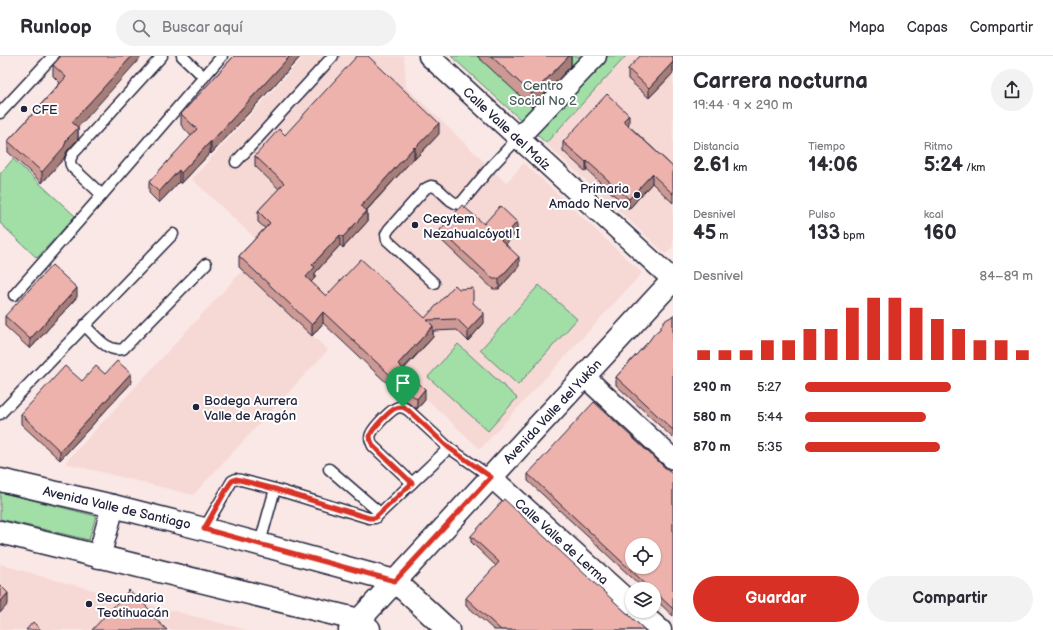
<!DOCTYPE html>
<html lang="es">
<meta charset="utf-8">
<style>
:root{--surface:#fff;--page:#f2f2f3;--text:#2b2b33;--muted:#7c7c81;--line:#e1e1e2;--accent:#d93025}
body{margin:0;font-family:"Balsamiq Sans",sans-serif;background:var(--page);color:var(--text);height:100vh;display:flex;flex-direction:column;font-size:15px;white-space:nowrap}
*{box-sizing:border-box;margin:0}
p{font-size:13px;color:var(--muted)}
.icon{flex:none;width:22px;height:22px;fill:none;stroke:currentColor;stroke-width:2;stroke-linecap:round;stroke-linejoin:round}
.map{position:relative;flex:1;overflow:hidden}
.drawer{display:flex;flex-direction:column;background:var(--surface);width:380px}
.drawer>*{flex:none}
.buttons{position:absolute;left:625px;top:482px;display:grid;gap:8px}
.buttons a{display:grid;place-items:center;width:36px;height:36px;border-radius:50%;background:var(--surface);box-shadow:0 1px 3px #0004;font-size:20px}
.pin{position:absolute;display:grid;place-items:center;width:34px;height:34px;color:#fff;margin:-41px -17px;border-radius:50% 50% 50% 0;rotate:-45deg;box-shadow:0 0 4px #0007}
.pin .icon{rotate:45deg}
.round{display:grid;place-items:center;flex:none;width:42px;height:42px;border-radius:21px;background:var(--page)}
.summary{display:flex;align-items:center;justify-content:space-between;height:68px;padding:0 20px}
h1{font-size:22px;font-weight:600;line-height:30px}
.figures{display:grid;grid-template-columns:repeat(3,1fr);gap:6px;height:68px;padding:4px 20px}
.figures div{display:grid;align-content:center}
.figures b{font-size:20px;font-weight:600}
.figures small{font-size:11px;font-weight:400}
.figures p{font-size:11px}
.chart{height:112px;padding:8px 20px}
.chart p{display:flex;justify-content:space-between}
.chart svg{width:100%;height:72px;margin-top:4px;stroke:var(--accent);stroke-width:6}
.button{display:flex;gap:8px;margin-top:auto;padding:8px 20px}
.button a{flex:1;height:46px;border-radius:24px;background:var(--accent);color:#fff;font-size:16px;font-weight:600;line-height:46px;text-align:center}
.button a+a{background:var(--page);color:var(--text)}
ul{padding:0 20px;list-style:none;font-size:13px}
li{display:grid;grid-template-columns:64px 48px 1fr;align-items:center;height:30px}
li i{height:10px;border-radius:5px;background:var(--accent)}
header{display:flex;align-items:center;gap:24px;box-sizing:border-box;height:56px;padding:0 20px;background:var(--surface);border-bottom:1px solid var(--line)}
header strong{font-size:19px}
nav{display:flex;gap:22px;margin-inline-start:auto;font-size:14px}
.search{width:280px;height:36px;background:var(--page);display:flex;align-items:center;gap:10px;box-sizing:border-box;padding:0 14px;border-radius:22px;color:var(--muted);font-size:15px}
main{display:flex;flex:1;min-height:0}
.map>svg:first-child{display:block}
.built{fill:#f6d8d5}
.green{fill:#a1dfa7;stroke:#628071}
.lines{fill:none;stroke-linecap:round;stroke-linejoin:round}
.service-casing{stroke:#22223b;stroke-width:13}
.minor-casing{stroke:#22223b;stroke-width:23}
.tertiary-casing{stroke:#22223b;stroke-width:25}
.service{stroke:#fff;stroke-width:10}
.minor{stroke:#fff;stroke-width:20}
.tertiary{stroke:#fff;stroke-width:22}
.wall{fill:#cc9994;stroke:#22223b}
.shaded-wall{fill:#a67d78;stroke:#22223b}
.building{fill:#edb2ac;stroke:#22223b;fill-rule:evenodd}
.route-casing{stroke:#fff;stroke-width:8}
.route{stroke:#d93025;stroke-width:5}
.poi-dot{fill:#22223b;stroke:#fff;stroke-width:1.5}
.labels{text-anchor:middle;stroke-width:4;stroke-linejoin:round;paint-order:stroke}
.park-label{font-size:13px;fill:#485b5b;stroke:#fff}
.poi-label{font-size:13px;fill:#22223b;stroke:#fff;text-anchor:start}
.street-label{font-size:13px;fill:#22223b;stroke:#fff}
</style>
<header>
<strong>Runloop</strong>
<div class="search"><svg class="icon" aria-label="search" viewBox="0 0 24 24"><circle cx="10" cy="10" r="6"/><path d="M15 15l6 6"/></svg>Buscar aquí</div>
<nav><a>Mapa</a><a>Capas</a><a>Compartir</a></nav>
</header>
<main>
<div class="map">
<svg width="673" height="574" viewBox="0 0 673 574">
<rect width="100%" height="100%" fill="#fae8e6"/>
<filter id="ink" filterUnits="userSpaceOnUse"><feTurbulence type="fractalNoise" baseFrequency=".025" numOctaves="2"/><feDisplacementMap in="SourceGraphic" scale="8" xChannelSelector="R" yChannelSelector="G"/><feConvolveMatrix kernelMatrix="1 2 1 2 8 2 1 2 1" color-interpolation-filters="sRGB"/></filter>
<g filter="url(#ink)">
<g class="built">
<polygon points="304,0 404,0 406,31 506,127 524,107 642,217 480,393 192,123"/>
<polygon points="626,0 673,0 673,190 666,198 546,88"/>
<polygon points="242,215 328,294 193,439 65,407"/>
<polygon points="0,508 51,523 247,574 0,574"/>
</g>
<g class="green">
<polygon points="451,0 626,0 546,87"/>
<polygon points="13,103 75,160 37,202 0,167 0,118"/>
<polygon points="539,229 577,263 518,329 480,294"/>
<polygon points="458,288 517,342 488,375 428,321"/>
<polygon points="0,436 96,460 89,484 0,463"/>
</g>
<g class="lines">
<defs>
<g id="service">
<path d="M162 0 73 98C70 103 69 106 72 111L102 139 222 0"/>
<polyline points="182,0 204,21"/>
<polyline points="0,57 53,0"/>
<polyline points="236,106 333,0"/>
<path d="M434 227 387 184 386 178 389 173 425 133C425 132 431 130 431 130 440 130 448 147 459 148L462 146 490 112 518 82"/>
<polyline points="14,239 102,139"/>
<path d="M84 269C95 279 107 297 123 293L206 208"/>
<polyline points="0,358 173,178"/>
<polyline points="329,413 380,457"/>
<path d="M412 427 373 390C371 386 369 382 371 378 374 371 392 352 399 351 402 351 405 352 408 354L449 392"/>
<polyline points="204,473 232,425 236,423 241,424 275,433"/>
<polyline points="260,487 275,433 369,462 375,462 449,392 491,421"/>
</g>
<g id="minor">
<polyline points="429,0 673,224"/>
<polyline points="518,82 596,0"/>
<polyline points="584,320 673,403"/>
<polyline points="491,421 632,548"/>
<polyline points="639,555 661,574"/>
</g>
<g id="tertiary">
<polyline points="0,424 113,450 204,473 395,525 448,574"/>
<polyline points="0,476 359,564 369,573"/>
<polyline points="99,501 113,450"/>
<polyline points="350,574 673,224"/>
</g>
</defs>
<use href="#service" class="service-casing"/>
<use href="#minor" class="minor-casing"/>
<use href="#tertiary" class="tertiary-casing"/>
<use href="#service" class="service"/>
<use href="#minor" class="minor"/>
<use href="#tertiary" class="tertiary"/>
</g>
<g class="wall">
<polygon points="61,0 78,71 78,83 67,95 64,102 42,127 8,96 8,85 60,27 53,20 53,9"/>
<polygon points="234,0 301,0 211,98 210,97 181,128 179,126 159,147 149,137 149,126 191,80 181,69 181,58"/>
<polygon points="477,0 571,0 571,10 532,51"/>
<polygon points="673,0 673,17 649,42 628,23 628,13"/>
<polygon points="629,68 628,69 673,111 673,147 652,127 629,153 587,114 586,116 563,95 563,86"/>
<polygon points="439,78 415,103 414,102 367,154 367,166 343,192 340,189 315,217 315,222 311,226 326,240 425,262 473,247 484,267 468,285 457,274 433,275 433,281 404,313 425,344 417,353 407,346 323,267 312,280 239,211 239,200 265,172 258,166 258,155 279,133 255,110 255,100 285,79"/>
<polygon points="484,168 517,175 506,188 519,210 499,233 493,233 440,183 440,174"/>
<polygon points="77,241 30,293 5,270 5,260"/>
<polygon points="673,259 673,382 616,329 616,321 671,261"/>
<polygon points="105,318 131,327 60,404 21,368 21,358 82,325"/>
<polygon points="528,418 673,419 673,560 654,542 654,533 644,533 528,425"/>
<polygon points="471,480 645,574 494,574 466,549 466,542 496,510 471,486"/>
</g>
<g class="shaded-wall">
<polygon points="132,0 142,0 72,78 72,66"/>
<polygon points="290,0 301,0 211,98 211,86"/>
<polygon points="569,0 571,0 571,10 532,51 532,38"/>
<polygon points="673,6 673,17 649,42 649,32"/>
<polygon points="629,59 629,68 623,74 623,65"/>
<polygon points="439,67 439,78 415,103 415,92"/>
<polygon points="78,72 78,83 67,95 64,102 42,127 42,116 67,83"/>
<polygon points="210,86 210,97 181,128 181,117"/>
<polygon points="414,91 414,102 361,160 361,150"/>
<polygon points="587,105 587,114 586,116 586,106"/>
<polygon points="179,114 179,126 159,147 159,136"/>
<polygon points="652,118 652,127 629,153 629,143"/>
<polygon points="367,155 367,166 343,192 343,181"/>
<polygon points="517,166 517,175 501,194 501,184"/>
<polygon points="340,179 340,189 315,217 315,222 306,231 306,221 312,209"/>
<polygon points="519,201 519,210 499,233 499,223"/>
<polygon points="77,232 77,241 30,293 30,283"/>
<polygon points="323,256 323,267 312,280 312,269"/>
<polygon points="484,257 484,267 468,285 468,274"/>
<polygon points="433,270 433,281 398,318 398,308"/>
<polygon points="131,317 131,327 60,404 60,395"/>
<polygon points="425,333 425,344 417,353 417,343"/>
<polygon points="8,537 8,548 0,557 0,546"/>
</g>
<g class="building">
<polygon points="61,0 132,0 72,66 78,72 67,83 64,91 42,116 8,85 66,21 53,9"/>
<polygon points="234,0 290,0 211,86 210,86 181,117 179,114 159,136 149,126 197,73 181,58"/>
<polygon points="357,0 368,0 439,67 415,92 414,91 361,150 367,155 343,181 340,179 312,209 315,211 306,221 326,240 361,203 425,262 455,229 459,233 473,232 473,247 484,257 468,274 457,263 427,264 433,270 398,308 425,333 417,343 407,335 323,256 312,269 239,200 270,167 258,155 284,127 255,100 279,73 285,79"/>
<polygon points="491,0 569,0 532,38"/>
<polygon points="640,0 673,0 673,6 649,32 628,13"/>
<polygon points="607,38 629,59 623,65 673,111 673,138 652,118 629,143 587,105 586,106 563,86"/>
<polygon points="462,149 484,168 500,150 517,166 501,184 519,201 499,223 493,223 440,174"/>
<polygon points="52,209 77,232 30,283 5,260"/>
<polygon points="673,259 673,374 616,321 649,285 654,278 660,273 664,265 671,261"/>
<polygon points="117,305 131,317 60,395 21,358 65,310 82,325 96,310 105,318"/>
<path d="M594 346 673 419V553L654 535V533H651L528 418ZM632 489H654V511H632Z"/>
<polygon points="504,443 645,574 501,574 466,542 499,506 471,480"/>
<polygon points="0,529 8,537 0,546"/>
<polygon points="129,534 150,554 148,556 167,574 92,574"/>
<polygon points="33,566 41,574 26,574"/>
</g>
</g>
<g class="lines" filter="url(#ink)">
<defs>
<path id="route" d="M403 351 408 354 449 392 491 421 395 525 204 473 229 429 232 425 236 423 275 433 369 462H375L412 427 373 390C372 387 370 384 370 380 371 374 390 354 396 352 398 351 401 351 403 351Z"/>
</defs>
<use href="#route" class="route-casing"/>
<use href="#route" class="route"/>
</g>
<g class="poi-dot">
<circle cx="24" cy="53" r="4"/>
<circle cx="637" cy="139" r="4"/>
<circle cx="415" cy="169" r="4"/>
<circle cx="196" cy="351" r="4"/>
<circle cx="89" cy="548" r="4"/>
</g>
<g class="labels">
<g class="park-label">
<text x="543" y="34">Centro<tspan x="543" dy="15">Social No 2</tspan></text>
</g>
<g class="poi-label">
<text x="32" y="58">CFE</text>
<text x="629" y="137" text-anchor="end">Primaria<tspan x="629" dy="15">Amado Nervo</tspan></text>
<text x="423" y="167">Cecytem<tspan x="423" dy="15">Nezahualcóyotl I</tspan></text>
<text x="204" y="349">Bodega Aurrera<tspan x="204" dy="15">Valle de Aragón</tspan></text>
<text x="97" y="546">Secundaria<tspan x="97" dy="15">Teotihuacán</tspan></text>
</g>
<g class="street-label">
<text transform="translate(507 72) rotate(43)" y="5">Calle Valle del Maíz</text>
<text transform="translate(552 355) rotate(-47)" y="5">Avenida Valle del Yukón</text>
<text transform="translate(117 451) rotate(13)" y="5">Avenida Valle de Santiago</text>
<text transform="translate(562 485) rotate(42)" y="5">Calle Valle de Lerma</text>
</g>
</g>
</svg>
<div class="buttons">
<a><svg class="icon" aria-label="locate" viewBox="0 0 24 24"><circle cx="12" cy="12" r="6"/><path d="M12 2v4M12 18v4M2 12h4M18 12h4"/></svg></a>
<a><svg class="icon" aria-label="layers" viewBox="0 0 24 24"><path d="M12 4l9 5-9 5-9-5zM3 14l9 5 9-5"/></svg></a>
</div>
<div class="pin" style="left:403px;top:351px;background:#1e9e55"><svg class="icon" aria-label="arrive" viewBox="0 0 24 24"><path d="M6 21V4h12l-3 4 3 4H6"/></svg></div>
</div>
<section class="drawer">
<div class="summary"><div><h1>Carrera nocturna</h1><p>19:44 · 9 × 290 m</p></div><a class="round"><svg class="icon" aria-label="share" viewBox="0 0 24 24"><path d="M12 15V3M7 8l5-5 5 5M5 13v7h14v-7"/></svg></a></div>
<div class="figures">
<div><p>Distancia</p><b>2.61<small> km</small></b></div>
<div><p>Tiempo</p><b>14:06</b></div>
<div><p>Ritmo</p><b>5:24<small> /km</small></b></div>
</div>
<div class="figures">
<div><p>Desnivel</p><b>45<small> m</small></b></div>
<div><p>Pulso</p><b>133<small> bpm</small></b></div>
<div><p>kcal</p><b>160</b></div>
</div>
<div class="chart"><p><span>Desnivel</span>84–89 m</p>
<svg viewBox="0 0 160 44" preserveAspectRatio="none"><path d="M5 44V38M15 44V38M25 44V38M35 44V32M45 44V32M55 44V25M65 44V25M75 44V12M85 44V6M95 44V6M105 44V12M115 44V19M125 44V25M135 44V32M145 44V32M155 44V38"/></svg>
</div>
<ul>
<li><b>290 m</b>5:27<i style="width:64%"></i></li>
<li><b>580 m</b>5:44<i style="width:53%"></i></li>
<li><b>870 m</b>5:35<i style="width:59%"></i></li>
</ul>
<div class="button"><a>Guardar</a><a>Compartir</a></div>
</section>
</main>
